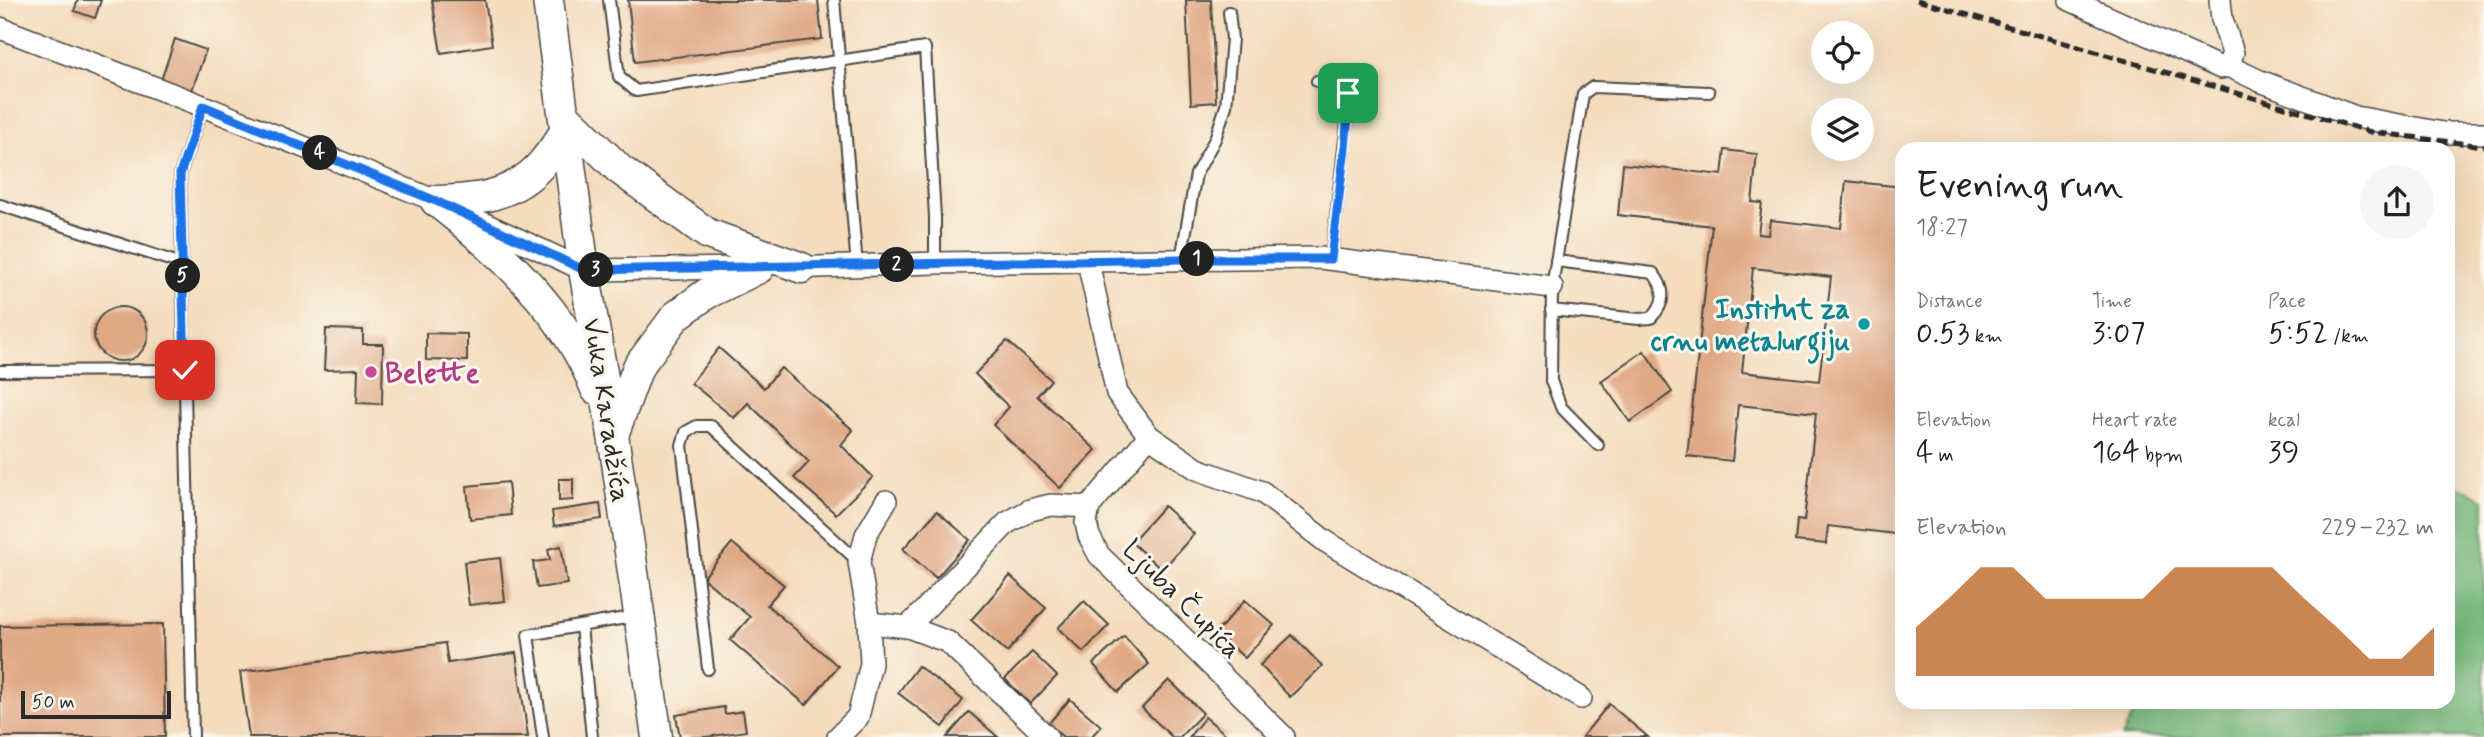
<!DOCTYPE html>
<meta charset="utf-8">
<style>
:root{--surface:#fff;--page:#f6f6f6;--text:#222;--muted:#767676;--accent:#b45309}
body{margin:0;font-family:Mynerve,sans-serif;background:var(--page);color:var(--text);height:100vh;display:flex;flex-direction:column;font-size:26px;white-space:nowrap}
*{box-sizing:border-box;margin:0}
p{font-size:23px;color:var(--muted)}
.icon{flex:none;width:38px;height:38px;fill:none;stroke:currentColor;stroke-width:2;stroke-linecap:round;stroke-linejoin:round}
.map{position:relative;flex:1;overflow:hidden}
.details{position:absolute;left:1895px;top:142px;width:560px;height:567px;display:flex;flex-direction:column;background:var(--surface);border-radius:21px;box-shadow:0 7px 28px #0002}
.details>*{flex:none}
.controls{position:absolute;left:1811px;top:21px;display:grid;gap:14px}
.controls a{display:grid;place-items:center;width:63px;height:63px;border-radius:50%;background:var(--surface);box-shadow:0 7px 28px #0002;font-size:35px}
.scale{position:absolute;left:21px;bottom:18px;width:150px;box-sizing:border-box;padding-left:7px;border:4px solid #2b2b2b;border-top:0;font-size:19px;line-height:24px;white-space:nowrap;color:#2b2b2b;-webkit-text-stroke:5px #fbf7ec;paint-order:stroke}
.pin{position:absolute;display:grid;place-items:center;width:60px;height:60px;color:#fff;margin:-30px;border-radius:14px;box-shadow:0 4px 10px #0006}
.km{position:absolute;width:35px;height:35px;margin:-18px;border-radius:50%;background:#222;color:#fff;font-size:19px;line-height:35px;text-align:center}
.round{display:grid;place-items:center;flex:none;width:74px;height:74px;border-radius:37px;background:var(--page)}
.summary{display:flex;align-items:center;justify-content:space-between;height:119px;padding:0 21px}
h1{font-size:38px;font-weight:600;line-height:52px}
.stats{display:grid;grid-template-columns:repeat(3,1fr);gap:10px;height:119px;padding:7px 21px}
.stats div{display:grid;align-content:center}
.stats b{font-size:30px;font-weight:600}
.stats small{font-size:19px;font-weight:400}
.stats p{font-size:19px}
.chart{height:196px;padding:14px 21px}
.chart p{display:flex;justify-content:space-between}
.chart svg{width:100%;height:126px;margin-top:7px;fill:var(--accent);opacity:.7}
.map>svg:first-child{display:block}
.forest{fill:#75b87a;stroke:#507252;stroke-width:2}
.building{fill:#e0a986;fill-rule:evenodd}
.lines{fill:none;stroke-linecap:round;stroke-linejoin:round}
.lane-casing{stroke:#494641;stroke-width:14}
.street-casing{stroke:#494641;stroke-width:24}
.secondary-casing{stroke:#494641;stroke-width:33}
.lane{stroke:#fff;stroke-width:10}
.street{stroke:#fff;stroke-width:21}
.secondary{stroke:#fff;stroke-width:30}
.rail{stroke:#2b2b2b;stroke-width:5;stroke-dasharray:10 5;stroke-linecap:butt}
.route-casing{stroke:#fff;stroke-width:14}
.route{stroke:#1a73e8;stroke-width:9}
.culture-dot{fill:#0f9aa8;stroke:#fbf7ec;stroke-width:2.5}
.hotel-dot{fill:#d1479c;stroke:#fbf7ec;stroke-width:2.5}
.labels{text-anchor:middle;stroke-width:6;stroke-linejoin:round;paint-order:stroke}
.culture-label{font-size:28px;font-weight:bold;fill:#0d838f;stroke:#fbf7ec;text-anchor:end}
.hotel-label{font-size:28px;font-weight:bold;fill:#b23c85;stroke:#fbf7ec;text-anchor:start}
.street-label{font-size:28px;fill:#2b2b2b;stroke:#fbf7ec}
</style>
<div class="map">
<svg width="2484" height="737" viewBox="0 0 2484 737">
<rect width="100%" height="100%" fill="#fbf7ec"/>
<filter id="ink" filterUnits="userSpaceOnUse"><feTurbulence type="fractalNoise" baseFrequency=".0143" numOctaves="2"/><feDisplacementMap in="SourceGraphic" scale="14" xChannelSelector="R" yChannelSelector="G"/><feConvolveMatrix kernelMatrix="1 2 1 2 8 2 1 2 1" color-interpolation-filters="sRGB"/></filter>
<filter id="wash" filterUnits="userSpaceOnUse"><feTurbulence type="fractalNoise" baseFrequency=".00686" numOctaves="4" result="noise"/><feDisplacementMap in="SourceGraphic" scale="28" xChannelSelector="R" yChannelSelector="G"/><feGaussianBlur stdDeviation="1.57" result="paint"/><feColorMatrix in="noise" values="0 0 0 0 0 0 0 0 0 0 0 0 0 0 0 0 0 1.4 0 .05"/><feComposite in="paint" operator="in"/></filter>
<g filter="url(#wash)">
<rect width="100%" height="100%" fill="#f4dcbd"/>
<polygon class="forest" points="2448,482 2484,499 2484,737 2122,737 2139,702 2448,702"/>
<g id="blocks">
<g class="building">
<polygon points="78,0 101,0 95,18 74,11"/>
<polygon points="432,0 485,0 492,45 441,53"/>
<polygon points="628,0 818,0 822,39 635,62"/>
<polygon points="1186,0 1211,0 1216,102 1191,104"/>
<polygon points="175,39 206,50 191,93 160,83"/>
<path d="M1725 150 1757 154 1752 202 1762 203 1758 234 1768 235 1770 220 1841 228 1846 181 1902 187V470L1895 534 1828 526 1826 544 1795 541 1797 520 1804 521 1816 413 1738 405 1732 461 1687 456 1712 226 1618 215 1623 164 1722 175ZM1753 268 1831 277 1819 381 1742 372Z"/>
<circle cx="121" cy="334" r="27"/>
<polygon points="326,329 363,330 363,344 383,344 382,404 357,403 358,369 324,370"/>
<polygon points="426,333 467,334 467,361 426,360"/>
<polygon points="1007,341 1051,380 1037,396 1096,450 1060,488 993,425 1009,407 975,374"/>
<polygon points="719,348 764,388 781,368 853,430 841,445 873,477 836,514 794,478 809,462 748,403 734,418 691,383"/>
<polygon points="1644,351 1672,392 1630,422 1601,381"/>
<polygon points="559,479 573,479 573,500 559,501"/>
<polygon points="508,482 511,515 470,519 467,486"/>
<polygon points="600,504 602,519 554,526 552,511"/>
<polygon points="1164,506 1194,534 1162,570 1131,542"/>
<polygon points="937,511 970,540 936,578 903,549"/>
<polygon points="732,543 784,585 767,605 838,666 806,705 730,640 750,617 703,578"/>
<polygon points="561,546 567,584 537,588 533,562 550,560 548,549"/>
<polygon points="500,558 505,601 469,605 464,562"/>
<polygon points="1010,576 1046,608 1007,652 971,620"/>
<polygon points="1245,600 1274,625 1245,658 1216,633"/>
<polygon points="1084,601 1109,625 1083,652 1058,628"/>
<polygon points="163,624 165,737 0,737 0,626"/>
<polygon points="1292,635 1322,666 1290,697 1260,665"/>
<polygon points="1124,636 1149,664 1118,692 1093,664"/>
<polygon points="445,643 448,663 516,653 528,737 249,737 240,672"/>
<polygon points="1032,652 1057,676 1030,704 1005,679"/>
<polygon points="918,666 963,700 943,727 898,693"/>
<polygon points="1169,680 1203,713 1180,737 1172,737 1142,708"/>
<polygon points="1070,699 1101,726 1091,737 1063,737 1048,724"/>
<polygon points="1609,704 1648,737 1582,737"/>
<polygon points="724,707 725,714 743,711 746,731 706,737 680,737 676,715"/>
<polygon points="969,712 998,737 947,737"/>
<polygon points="1205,717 1229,737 1189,737"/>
</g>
</g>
</g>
<g filter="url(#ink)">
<use href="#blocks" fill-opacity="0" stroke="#494641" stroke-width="2"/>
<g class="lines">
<defs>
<g id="lane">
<polyline points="609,0 619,77 636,91 925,48 935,217 935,263"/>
<polyline points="834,0 857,266"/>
<path d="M1317 81C1336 85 1347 83 1349 105L1331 259"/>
<polyline points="0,205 182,264"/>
<polyline points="1181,259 1196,174 1215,139 1226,106 1232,39 1229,12"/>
<path d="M1551 310 1639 319 1651 318C1666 303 1666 289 1653 273L1556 261"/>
<polyline points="0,371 185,370"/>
<polyline points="1598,445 1561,407 1551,381 1552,287 1583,94 1593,87 1709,92"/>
<polyline points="581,626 592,737"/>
<polyline points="708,669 682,445 686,432 697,426 711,426 859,562"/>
<polyline points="193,737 180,174 203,106"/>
<polyline points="543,737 528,635 637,616"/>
</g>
<g id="street">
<polyline points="2070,0 2221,68 2228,66 2260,81 2356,117 2443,133 2484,133"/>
<polyline points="2220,0 2222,19 2233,53 2228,66"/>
<polyline points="0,28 203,106 436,201 584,270 751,268"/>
<polyline points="1088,262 1117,393 1149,436 1197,469 1262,492 1325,541 1581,698"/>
<polyline points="790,268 935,263 1320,258 1552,287"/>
<polyline points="1149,436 1089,507 1086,523 1089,536 1099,555 1284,737"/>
<polyline points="869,623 908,627 948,642 1047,737"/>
<polyline points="908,627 1007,523 1030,510 1051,505 1089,507"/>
<polyline points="838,737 858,717 871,664 869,623 859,562 866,535 886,501"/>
</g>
<g id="secondary">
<polyline points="548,0 584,270 613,435 657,737"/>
<polyline points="564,115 619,169 708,234 802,268"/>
<path d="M436 201C500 251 566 312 596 389"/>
<path d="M436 201C476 200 511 197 540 166 550 155 558 142 566 131"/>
<polyline points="613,435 638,367 676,316 706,294 759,268"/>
</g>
</defs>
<use href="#lane" class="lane-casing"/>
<use href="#street" class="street-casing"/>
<use href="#secondary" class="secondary-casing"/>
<use href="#lane" class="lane"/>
<use href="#street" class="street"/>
<use href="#secondary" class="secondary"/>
<polyline class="rail" points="1917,0 2371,132 2484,146"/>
</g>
</g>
<g class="lines" filter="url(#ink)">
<defs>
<polyline id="route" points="185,370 180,174 203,106 436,201 584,270 1181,259 1331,259 1345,148 1349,105 1348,93"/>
</defs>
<use href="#route" class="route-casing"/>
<use href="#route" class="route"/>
</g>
<circle class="culture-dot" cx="1864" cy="324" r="7"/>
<circle class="hotel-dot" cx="371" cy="372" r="7"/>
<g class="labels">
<g class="culture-label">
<text x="1850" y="318">Institut za<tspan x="1850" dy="32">crnu metalurgiju</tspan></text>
</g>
<g class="hotel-label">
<text x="385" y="382">Belette</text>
</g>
<g class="street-label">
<text transform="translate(608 410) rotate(81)" y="10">Vuka Karadžića</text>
<text transform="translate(1183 598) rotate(45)" y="10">Ljuba Čupića</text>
</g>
</g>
</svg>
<div class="controls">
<a><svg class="icon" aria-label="locate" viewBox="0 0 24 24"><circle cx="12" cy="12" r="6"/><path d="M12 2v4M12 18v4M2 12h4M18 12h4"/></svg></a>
<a><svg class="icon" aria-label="layers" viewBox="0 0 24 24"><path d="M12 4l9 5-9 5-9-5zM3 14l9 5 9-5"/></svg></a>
</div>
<div class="scale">50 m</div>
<div class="pin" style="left:1348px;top:93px;background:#1e9e55"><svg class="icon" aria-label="arrive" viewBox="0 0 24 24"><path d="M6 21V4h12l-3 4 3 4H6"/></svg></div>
<div class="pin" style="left:185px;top:370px;background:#d93025"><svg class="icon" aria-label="check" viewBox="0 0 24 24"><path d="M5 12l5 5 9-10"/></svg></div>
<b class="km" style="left:1197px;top:259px">1</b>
<b class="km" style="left:897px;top:265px">2</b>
<b class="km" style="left:596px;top:270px">3</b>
<b class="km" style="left:320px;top:153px">4</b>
<b class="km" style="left:183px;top:276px">5</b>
<section class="details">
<div class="summary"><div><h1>Evening run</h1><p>18:27</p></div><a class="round"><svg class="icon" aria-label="share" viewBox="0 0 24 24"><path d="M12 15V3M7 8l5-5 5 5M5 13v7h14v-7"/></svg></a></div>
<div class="stats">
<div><p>Distance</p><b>0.53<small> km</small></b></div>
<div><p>Time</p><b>3:07</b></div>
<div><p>Pace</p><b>5:52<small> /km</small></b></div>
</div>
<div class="stats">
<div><p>Elevation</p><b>4<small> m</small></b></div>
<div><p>Heart rate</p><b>164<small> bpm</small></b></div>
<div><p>kcal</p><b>39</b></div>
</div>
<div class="chart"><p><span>Elevation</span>229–232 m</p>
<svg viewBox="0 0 160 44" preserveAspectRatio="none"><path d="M0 44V27L10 17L20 6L30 6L40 17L50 17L60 17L70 17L80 6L90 6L100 6L110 6L120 17L130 27L140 38L150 38L160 27V44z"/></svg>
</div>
</section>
</div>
